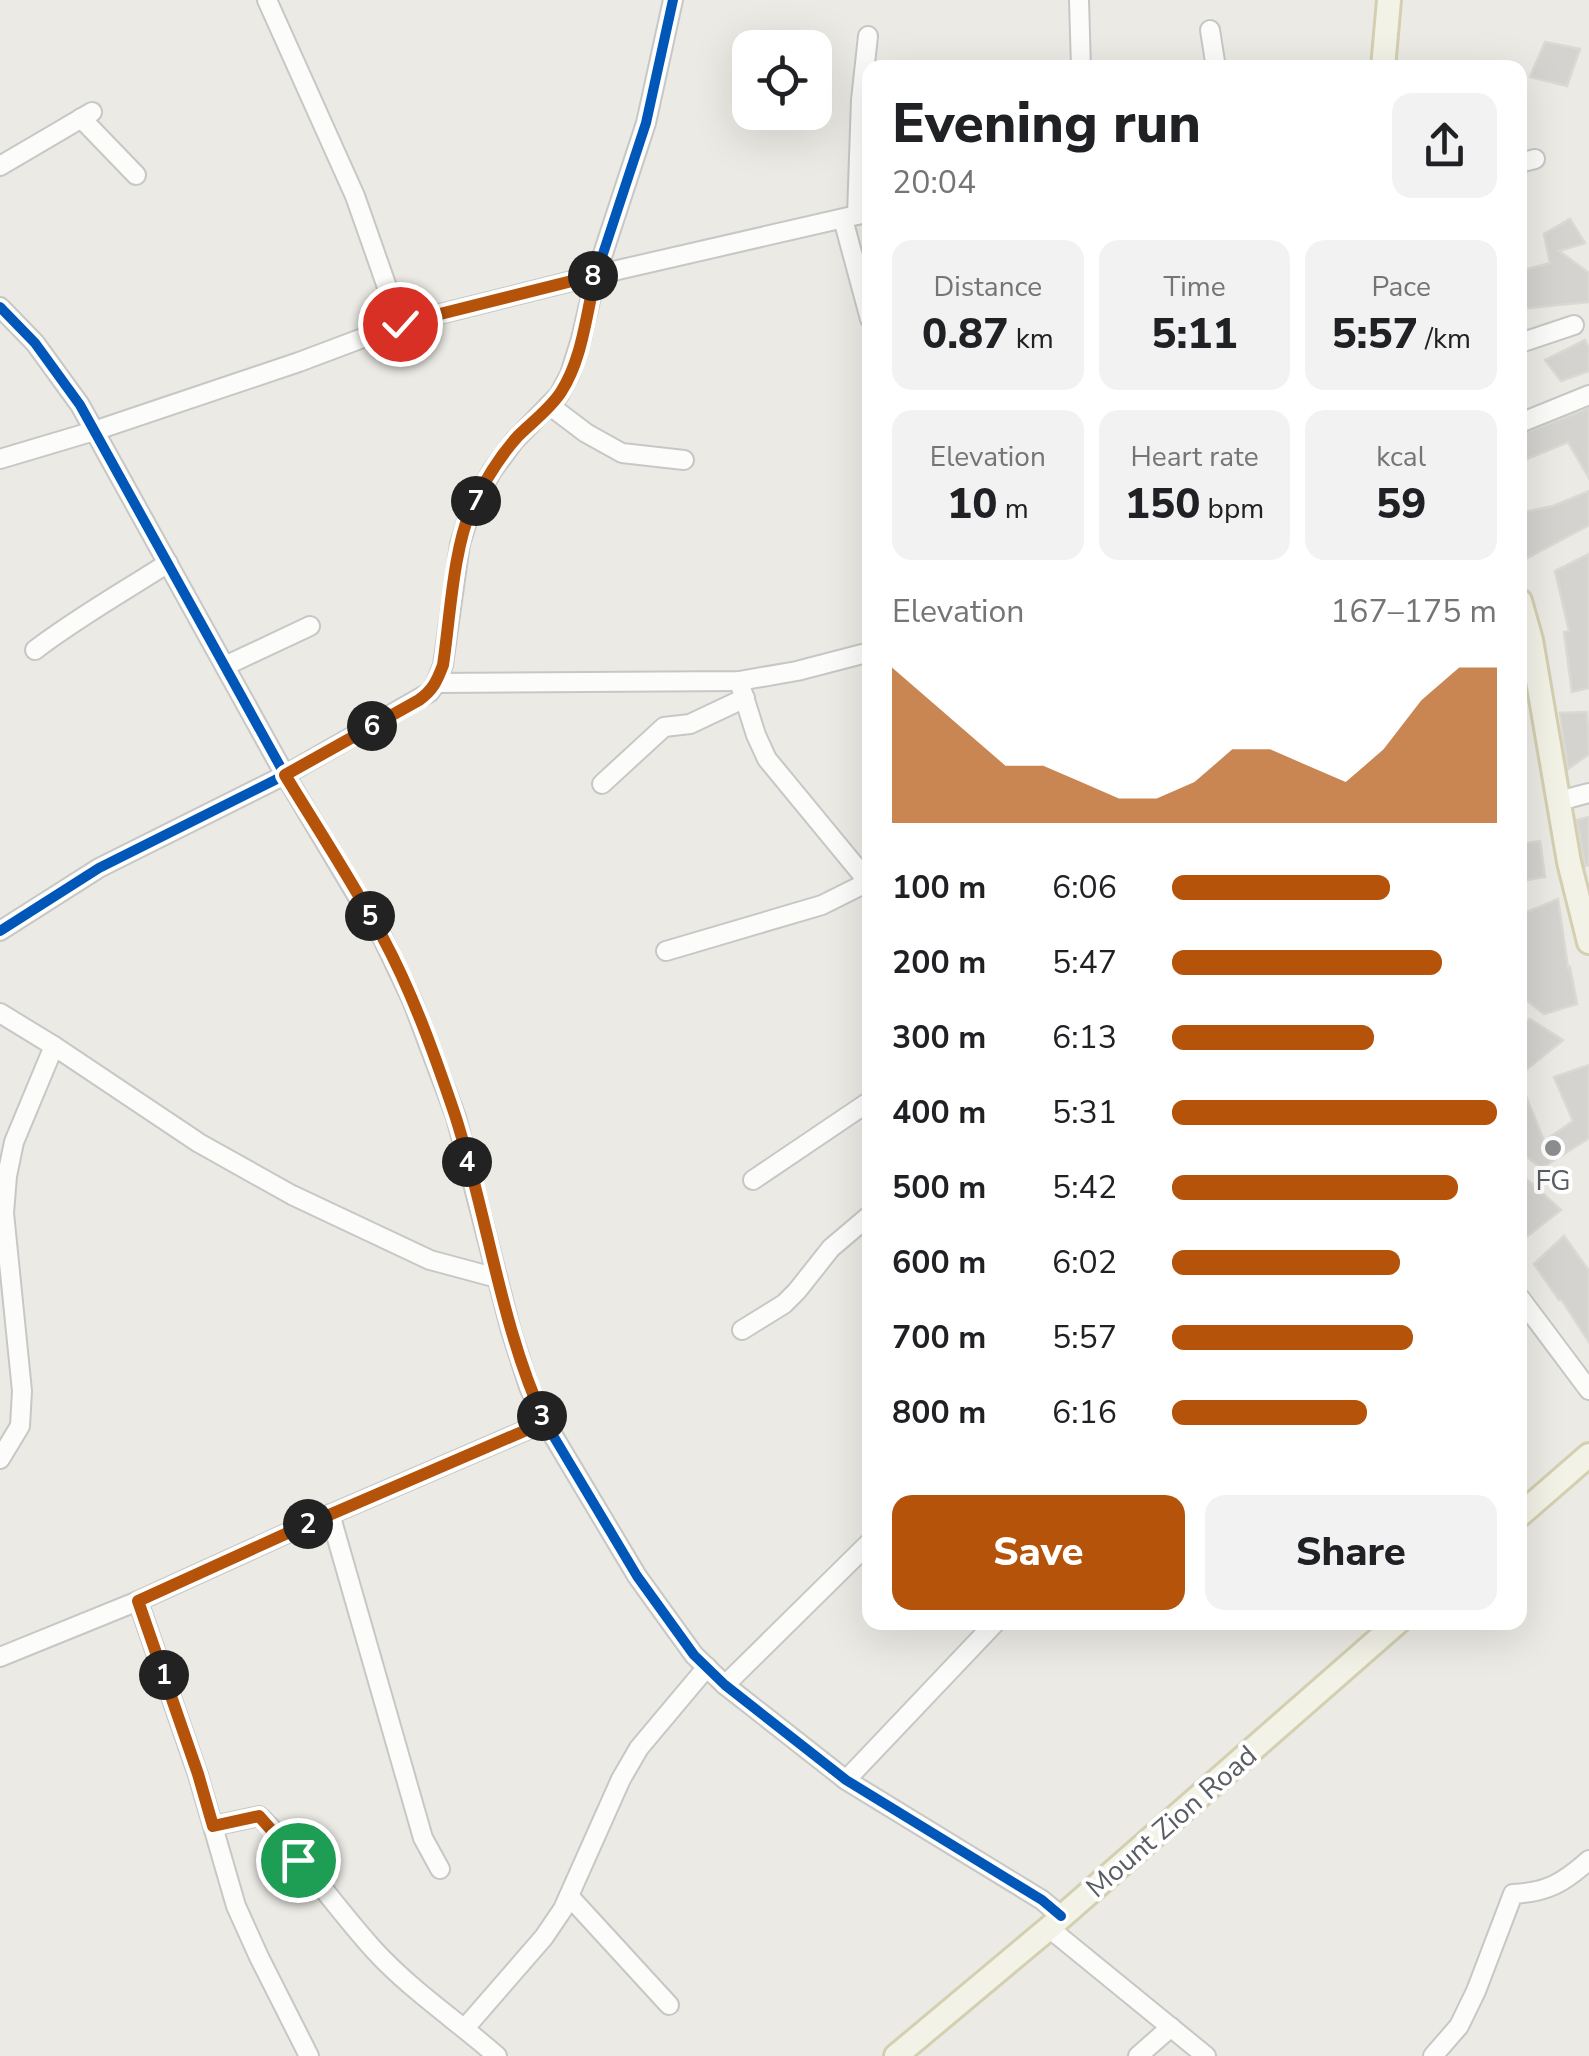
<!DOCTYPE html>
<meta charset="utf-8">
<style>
:root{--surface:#fff;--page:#f2f2f2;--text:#202124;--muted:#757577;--accent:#b45309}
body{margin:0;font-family:"Nunito Sans",sans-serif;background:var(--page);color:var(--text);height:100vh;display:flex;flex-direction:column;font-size:38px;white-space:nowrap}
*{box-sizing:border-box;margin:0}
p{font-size:32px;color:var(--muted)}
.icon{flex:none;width:55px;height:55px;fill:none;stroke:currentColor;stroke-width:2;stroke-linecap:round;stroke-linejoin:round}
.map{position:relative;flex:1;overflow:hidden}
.side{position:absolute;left:862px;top:60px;width:665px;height:1570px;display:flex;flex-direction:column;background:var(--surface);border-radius:20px;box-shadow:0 10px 40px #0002}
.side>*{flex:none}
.buttons{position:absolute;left:732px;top:30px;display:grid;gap:20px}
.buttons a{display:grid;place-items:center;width:100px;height:100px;border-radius:20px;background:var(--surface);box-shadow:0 10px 40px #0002;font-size:50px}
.pin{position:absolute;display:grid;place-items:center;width:85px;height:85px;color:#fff;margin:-42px;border:5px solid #fff;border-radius:50%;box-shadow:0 2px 10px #0007}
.km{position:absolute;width:50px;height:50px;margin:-25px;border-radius:50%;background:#222;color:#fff;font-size:28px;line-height:50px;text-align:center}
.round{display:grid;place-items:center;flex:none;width:105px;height:105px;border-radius:20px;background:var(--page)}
.overview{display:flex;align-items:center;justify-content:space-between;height:170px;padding:0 30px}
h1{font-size:55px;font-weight:800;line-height:75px}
.stats{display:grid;grid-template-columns:repeat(3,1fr);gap:15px;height:170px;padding:10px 30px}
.stats div{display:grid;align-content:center;border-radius:20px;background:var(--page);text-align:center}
.stats b{font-size:42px;font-weight:800}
.stats small{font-size:28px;font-weight:400}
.stats p{font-size:28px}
.chart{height:280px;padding:20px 30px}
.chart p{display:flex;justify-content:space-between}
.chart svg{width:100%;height:180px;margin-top:10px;fill:var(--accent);opacity:.7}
.button{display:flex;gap:20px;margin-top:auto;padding:20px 30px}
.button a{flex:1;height:115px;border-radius:20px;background:var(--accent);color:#fff;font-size:40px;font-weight:800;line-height:115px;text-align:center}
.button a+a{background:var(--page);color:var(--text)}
ul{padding:0 30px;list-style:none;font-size:32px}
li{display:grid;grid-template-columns:160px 120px 1fr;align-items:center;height:75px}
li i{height:25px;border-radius:12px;background:var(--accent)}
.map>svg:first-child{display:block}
.building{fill:#d4d3cf;stroke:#dad9d4;stroke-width:2.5}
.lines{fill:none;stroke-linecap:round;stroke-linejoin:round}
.minor-casing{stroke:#c7c8c6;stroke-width:22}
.major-casing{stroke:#d4cfb0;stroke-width:28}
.minor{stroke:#fcfcfb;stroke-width:18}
.major{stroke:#f2f2e7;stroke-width:22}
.cycleway-casing{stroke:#fff;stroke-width:16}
.cycleway{stroke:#0057b8;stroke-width:10}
.route-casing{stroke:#fff;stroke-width:20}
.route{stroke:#b45309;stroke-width:12}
.poi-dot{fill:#8d8e90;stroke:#fff;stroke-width:4}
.labels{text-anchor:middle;stroke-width:8;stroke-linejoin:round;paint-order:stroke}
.poi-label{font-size:28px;fill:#5a5d63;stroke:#fff}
.street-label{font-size:28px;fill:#5a5d63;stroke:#fff}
</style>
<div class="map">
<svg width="1589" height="2056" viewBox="0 0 1589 2056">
<rect width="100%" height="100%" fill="#ebeae4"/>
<g class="building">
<polygon points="1545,42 1580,49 1567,86 1530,77"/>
<polygon points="1570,219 1585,243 1559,251 1589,273 1589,302 1520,309 1520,297 1526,294 1520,271 1550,263 1544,234"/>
<polygon points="1585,340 1589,348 1589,371 1561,381 1545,360"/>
<polygon points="1589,408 1589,478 1568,442 1520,462 1520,435"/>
<polygon points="1589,491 1589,525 1520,562 1520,513 1553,506"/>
<polygon points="1589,554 1589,688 1572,692 1564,632 1569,631 1555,571"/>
<polygon points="1587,712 1589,754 1568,769 1560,713"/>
<polygon points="1589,817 1589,865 1585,866 1577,820"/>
<polygon points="1540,841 1545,877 1520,881 1520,844"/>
<polygon points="1558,899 1568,968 1570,967 1577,1004 1544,1014 1520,995 1520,915"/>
<polygon points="1530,1019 1563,1040 1520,1075 1520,1025"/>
<polygon points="1589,1065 1589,1138 1542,1168 1520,1152 1520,1081 1544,1141 1573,1121 1554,1077"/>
<polygon points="1520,1173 1561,1210 1520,1242"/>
<polygon points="1564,1236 1589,1271 1589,1342 1561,1299 1559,1300 1534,1264"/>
</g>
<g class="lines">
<defs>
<g id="minor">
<polyline points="267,0 355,196 400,324"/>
<polyline points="1079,0 1081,68"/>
<polyline points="1210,30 1216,68"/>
<polyline points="81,118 136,175"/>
<polyline points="1520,163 1535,159"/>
<polyline points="0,166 92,112"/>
<polyline points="857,215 861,100 868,36"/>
<polyline points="843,219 870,319"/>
<polyline points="0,307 35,343 80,405 285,775 383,939 412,1000 456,1117 511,1331 529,1387 545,1422 637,1576 694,1655 725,1685 846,1780 1042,1900 1061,1916"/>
<polyline points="1520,343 1574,325"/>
<polyline points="549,405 586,433 622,453 684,460"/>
<polyline points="1520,423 1589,395"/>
<polyline points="0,459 94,431 299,362 400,324 596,275 870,212"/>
<path d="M35 650C77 618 123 592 168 563"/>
<polyline points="225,666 310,626"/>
<polyline points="739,681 756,735 767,759 870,884"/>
<polyline points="436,683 739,681 797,671 870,652"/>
<polyline points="602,784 664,727 690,724 745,698"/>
<polyline points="1559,801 1589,793"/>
<polyline points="0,931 99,868 285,775 430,692 436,683 443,665 460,544 471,509 492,471 515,440 559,395 570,374 581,339 596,275 646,123 673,0"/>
<polyline points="666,951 822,905 868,882"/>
<polyline points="0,1013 54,1046 199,1143 292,1195 430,1260 497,1278"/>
<polyline points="753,1180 870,1101"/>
<polyline points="1520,1298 1589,1390"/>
<polyline points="742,1330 784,1304 797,1291 831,1248 870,1215"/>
<polyline points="0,1459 20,1426 22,1391 4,1213 7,1176 14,1142 54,1046"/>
<polyline points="330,1514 423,1838 440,1869"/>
<polyline points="138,1601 198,1775 236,1906 259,1957 309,2056"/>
<polyline points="0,1657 138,1601 292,1531 545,1422"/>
<polyline points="725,1685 870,1542"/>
<polyline points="846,1780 996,1622"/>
<path d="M213 1826 259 1816C302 1857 335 1907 375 1951 412 1991 456 2020 497 2056"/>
<polyline points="569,1896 669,2005"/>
<polyline points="1049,1928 1206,2056"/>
<polyline points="465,2028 544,1937 563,1909 621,1779 639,1748 707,1667"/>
<polyline points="1138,2056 1171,2027"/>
<path d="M1433 2056 1459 2026 1476 1991 1513 1894C1548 1892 1563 1883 1589 1860"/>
</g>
<g id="major">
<polyline points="1383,68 1389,0"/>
<polyline points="1520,601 1531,640 1569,862 1589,942"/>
<polyline points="1520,1515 1589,1455"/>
<polyline points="896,2056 1049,1928 1398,1622"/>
</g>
</defs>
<use href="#minor" class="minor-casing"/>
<use href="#major" class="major-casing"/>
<use href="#minor" class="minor"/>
<use href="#major" class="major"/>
<defs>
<g id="cycleway">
<polyline points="0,307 35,343 80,405 285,775 383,939 412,1000 456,1117 511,1331 529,1387 545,1422 637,1576 694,1655 725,1685 846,1780 1042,1900 1061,1916"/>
<polyline points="0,931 99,868 285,775 430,692 436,683 443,665 460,544 471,509 492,471 515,440 559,395 570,374 581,339 596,275 646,123 673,0"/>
</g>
</defs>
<use href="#cycleway" class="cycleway-casing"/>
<use href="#cycleway" class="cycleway"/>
</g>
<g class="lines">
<defs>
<path id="route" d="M298 1860 259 1816 213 1826 198 1774 138 1601 292 1531 545 1422C500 1325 488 1217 455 1115 435 1056 413 994 383 938 353 883 318 829 285 775L419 700C433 690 437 681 443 665 450 619 453 549 472 507 484 482 500 456 518 436 532 422 550 409 561 392 583 358 586 313 596 275L400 324"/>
</defs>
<use href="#route" class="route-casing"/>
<use href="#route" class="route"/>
</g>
<circle class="poi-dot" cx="1553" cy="1148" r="10"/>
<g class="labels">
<g class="poi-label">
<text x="1553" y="1190">FG</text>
</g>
<g class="street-label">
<text transform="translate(1171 1821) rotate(-41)" y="10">Mount Zion Road</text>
</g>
</g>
</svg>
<div class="buttons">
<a><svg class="icon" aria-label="locate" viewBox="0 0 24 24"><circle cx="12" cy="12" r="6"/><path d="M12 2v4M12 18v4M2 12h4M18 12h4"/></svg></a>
</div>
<div class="pin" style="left:298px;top:1860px;background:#1e9e55"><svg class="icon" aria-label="arrive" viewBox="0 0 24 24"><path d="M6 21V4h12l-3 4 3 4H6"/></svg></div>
<div class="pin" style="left:400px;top:324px;background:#d93025"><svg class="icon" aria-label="check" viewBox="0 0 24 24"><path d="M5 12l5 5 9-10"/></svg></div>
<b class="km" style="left:164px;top:1675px">1</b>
<b class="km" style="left:308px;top:1524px">2</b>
<b class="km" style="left:542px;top:1416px">3</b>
<b class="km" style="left:467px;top:1162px">4</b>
<b class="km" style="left:370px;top:916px">5</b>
<b class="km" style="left:372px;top:726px">6</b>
<b class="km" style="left:476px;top:501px">7</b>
<b class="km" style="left:593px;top:276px">8</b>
<section class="side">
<div class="overview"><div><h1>Evening run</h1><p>20:04</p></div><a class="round"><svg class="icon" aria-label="share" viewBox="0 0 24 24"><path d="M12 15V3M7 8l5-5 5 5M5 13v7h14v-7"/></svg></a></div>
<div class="stats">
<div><p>Distance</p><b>0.87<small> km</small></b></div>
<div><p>Time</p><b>5:11</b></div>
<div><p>Pace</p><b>5:57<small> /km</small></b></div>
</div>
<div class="stats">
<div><p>Elevation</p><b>10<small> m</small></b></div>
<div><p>Heart rate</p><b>150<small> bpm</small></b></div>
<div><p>kcal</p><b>59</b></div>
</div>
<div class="chart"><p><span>Elevation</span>167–175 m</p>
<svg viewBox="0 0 160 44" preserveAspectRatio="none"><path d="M0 44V6L10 14L20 22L30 30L40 30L50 34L60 38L70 38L80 34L90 26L100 26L110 30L120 34L130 26L140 14L150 6L160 6V44z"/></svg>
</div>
<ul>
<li><b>100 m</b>6:06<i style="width:67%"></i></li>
<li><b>200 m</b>5:47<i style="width:83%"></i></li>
<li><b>300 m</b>6:13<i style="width:62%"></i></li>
<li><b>400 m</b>5:31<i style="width:100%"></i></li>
<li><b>500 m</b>5:42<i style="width:88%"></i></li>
<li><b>600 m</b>6:02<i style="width:70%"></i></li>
<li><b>700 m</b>5:57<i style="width:74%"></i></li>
<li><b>800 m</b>6:16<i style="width:60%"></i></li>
</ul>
<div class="button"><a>Save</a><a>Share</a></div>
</section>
</div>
